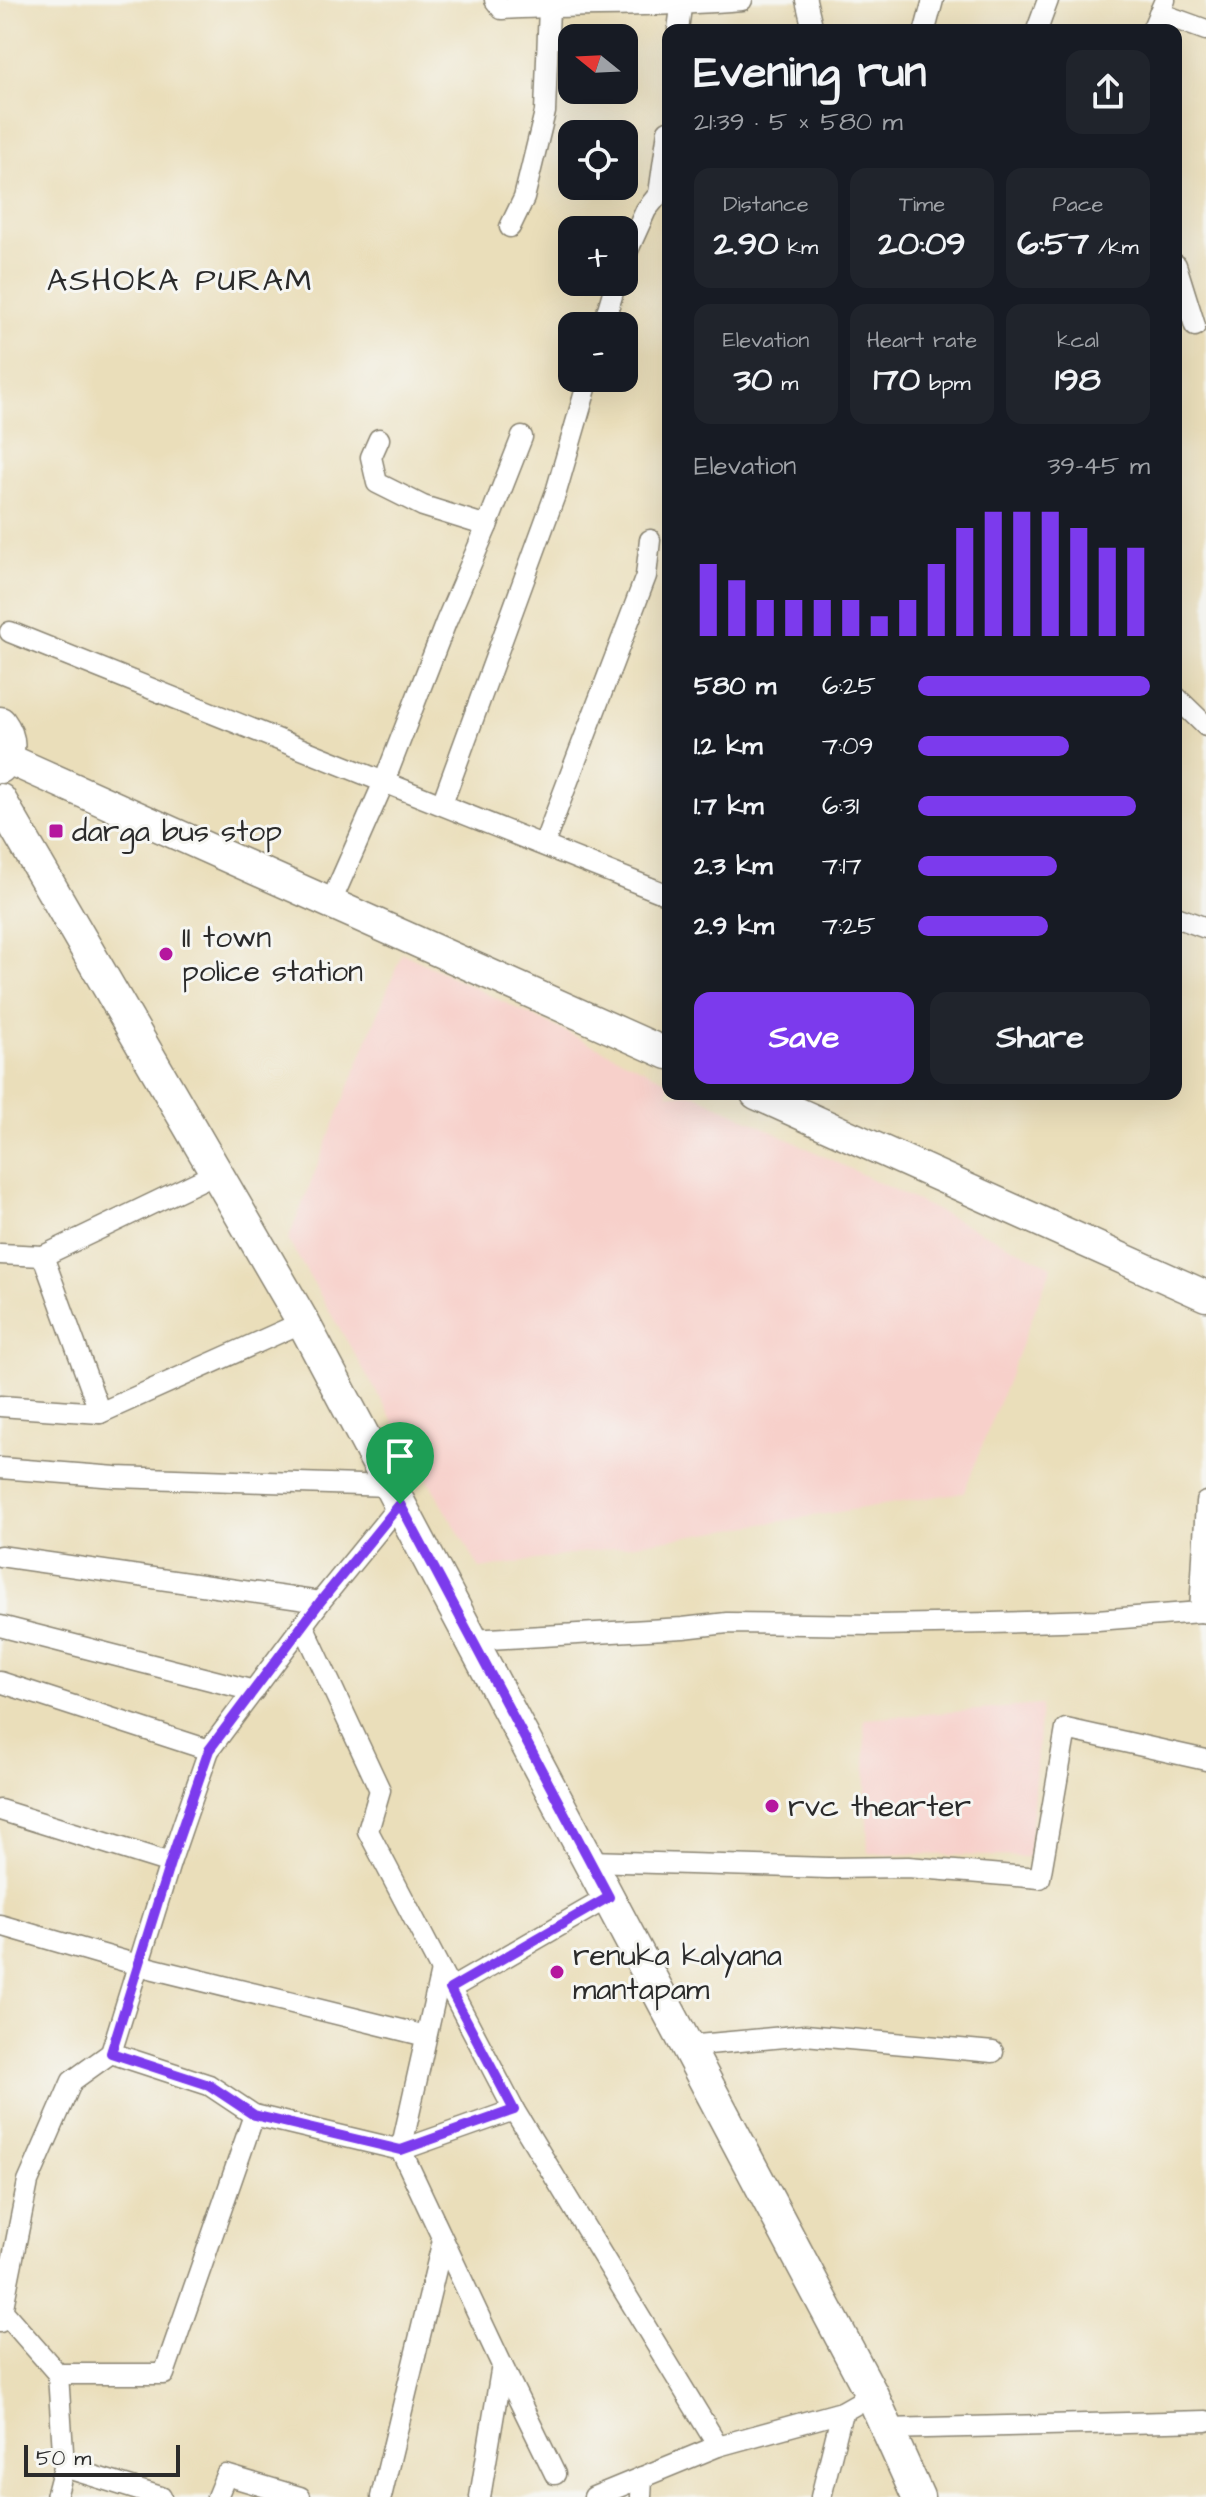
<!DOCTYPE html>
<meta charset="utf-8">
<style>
:root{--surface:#171b24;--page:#20242c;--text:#f1f3f6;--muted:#9ea1a6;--accent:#7c3aed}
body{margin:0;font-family:"Architects Daughter",sans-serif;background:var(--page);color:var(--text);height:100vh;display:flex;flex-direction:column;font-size:30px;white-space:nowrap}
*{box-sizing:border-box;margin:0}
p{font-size:26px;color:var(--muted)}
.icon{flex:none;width:44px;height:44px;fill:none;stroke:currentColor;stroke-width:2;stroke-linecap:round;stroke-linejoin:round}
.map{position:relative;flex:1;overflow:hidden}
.side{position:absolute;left:662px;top:24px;width:520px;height:1076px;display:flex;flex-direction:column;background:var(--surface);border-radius:16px;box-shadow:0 8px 32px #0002}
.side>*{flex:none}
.needle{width:52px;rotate:288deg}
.tools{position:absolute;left:558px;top:24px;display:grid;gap:16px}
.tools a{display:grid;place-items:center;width:80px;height:80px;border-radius:16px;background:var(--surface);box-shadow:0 8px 32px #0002;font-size:40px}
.scale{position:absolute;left:24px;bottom:20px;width:156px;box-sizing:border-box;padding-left:8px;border:4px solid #2b2b2b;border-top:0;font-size:22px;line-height:28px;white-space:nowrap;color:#2b2b2b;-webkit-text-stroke:6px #f6f6f2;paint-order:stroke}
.pin{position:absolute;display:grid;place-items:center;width:68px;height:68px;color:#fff;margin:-82px -34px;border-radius:50% 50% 50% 0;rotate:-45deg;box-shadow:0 0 8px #0007}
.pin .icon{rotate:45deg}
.round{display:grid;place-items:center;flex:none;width:84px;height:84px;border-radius:16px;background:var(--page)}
.overview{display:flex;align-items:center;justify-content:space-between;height:136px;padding:0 32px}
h1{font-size:44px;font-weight:800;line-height:60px}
.stats{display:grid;grid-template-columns:repeat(3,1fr);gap:12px;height:136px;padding:8px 32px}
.stats div{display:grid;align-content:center;border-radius:16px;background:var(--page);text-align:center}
.stats b{font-size:34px;font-weight:800}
.stats small{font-size:22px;font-weight:400}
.stats p{font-size:22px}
.chart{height:224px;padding:16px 32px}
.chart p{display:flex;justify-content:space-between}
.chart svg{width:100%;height:144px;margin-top:8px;stroke:var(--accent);stroke-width:6}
.action{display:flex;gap:16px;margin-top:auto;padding:16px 32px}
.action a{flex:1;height:92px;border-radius:16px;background:var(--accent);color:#fff;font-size:32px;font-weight:800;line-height:92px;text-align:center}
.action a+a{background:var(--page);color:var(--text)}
ul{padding:0 32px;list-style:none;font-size:26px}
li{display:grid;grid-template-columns:128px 96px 1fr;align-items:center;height:60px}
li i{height:20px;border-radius:10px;background:var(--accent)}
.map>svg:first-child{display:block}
.built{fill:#f7d0ca}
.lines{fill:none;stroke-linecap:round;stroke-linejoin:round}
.street-casing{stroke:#8a8472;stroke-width:23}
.secondary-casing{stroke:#8a8472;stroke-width:33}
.primary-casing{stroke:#8a8472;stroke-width:35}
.street{stroke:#fff;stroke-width:20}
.secondary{stroke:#fff;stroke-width:30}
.primary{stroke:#fff;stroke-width:32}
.route-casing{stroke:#fff;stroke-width:16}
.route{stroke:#7c3aed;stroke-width:10}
.poi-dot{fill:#b5179e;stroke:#f6f6f2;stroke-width:3}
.labels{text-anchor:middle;stroke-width:6;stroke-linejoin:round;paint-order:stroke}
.poi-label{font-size:30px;fill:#2b2b2b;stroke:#f6f6f2;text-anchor:start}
.neighbourhood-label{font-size:32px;letter-spacing:2px;fill:#2b2b2b;stroke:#f6f6f2}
</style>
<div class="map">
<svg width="1206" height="2497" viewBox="0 0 1206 2497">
<rect width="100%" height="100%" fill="#f6f6f2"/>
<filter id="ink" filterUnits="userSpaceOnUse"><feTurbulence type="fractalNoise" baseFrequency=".0125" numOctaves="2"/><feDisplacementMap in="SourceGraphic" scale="16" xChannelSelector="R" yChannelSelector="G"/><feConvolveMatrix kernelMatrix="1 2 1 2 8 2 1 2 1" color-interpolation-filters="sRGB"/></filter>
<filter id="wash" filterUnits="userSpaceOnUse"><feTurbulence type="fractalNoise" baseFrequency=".006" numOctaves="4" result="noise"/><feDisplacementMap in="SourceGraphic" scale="32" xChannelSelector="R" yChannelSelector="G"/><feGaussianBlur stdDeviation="1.8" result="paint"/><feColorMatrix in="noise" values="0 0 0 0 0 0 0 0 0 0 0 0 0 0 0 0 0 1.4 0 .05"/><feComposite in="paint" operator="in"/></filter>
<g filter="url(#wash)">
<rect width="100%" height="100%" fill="#eadeba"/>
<g class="built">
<polygon points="402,953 668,1081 668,1094 695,1094 1052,1266 964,1492 480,1569 288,1240"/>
<polygon points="1041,1705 1029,1857 868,1853 864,1719"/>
</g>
</g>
<g filter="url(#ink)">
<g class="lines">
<defs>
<g id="street">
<path d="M495 0 502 9C582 5 662 7 742 0"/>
<polyline points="806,0 813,30"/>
<polyline points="1159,13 1206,30"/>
<polyline points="678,30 682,0"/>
<polyline points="925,30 933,0"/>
<polyline points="1037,30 1048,0"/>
<polyline points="1152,30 1165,0"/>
<polyline points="510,227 524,198 545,112 549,7"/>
<polyline points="624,259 646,210 659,194 668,131"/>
<polyline points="1176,265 1195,326"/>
<polyline points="603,326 616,282"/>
<polyline points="487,526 522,437"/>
<polyline points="10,632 384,782 446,622 487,526 423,506 377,483 371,457 379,439"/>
<polyline points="1176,697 1206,726"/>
<polyline points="442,804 556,492 589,378"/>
<polyline points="544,844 646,576 650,540"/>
<polyline points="331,902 384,782 668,895"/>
<polyline points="1176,917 1206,928"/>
<polyline points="0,1254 43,1256 100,1413 303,1322"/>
<polyline points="43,1256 216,1173"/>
<polyline points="0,1406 100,1413"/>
<polyline points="0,1468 116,1477 390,1486"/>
<polyline points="1206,1502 1200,1612 1206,1613"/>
<polyline points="0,1556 320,1602"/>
<polyline points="303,1625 380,1790 368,1831 514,2110 718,2446"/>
<polyline points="0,1626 254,1691"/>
<polyline points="472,1640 683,1628 727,1623 875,1625 992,1623 1097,1620 1200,1612"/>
<polyline points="0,1682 209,1750 170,1863"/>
<polyline points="209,1750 320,1602 400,1504"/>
<polyline points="0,1810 170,1863 111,2053 209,2085 254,2115 401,2150 514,2110"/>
<polyline points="589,1861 828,1868 908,1867 1040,1878 1066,1729 1206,1760"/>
<polyline points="0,1925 138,1965 426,2036"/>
<polyline points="441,1971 401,2150 502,2365 480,2497"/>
<polyline points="450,1989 609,1897"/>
<polyline points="687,2046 805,2035 993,2052"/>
<polyline points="3,2311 58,2374 164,2374 254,2115"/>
<polyline points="0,2322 28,2182 72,2081 111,2053"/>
<polyline points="502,2365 555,2474"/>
<polyline points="58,2374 64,2467"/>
<polyline points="887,2429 1206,2421"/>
<polyline points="56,2497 64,2467 161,2497"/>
<polyline points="217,2497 226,2475 300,2497"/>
<polyline points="381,2497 443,2240"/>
<polyline points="594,2497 718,2446 842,2412 872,2395"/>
<polyline points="641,2497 642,2477"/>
<polyline points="821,2497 842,2412"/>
</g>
<g id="secondary">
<polyline points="6,758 668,1054"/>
<polyline points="756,1094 1206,1296"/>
</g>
<g id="primary">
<path d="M0 723C11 738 11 752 0 767"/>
<polyline points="0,800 303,1322 872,2395 918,2497"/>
</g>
</defs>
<use href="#street" class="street-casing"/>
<use href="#secondary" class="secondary-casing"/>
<use href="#primary" class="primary-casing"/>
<use href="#street" class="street"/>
<use href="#secondary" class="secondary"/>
<use href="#primary" class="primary"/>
</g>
</g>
<g class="lines" filter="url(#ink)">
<defs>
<polygon id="route" points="400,1504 609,1897 450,1989 514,2110 401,2150 254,2115 209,2085 111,2053 170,1863 209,1750 320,1602"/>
</defs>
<use href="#route" class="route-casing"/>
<use href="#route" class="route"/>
</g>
<g class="poi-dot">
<rect x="48" y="823" width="16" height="16" rx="4"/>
<circle cx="166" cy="954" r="8"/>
<circle cx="772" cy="1806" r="8"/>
<circle cx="557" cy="1972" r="8"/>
</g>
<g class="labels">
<g class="poi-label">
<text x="72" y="841">darga bus stop</text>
<text x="182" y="947">II town<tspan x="182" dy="34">police station</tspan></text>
<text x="788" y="1816">rvc thearter</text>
<text x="573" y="1965">renuka kalyana<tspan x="573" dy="34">mantapam</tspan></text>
</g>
<g class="neighbourhood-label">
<text x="180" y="290">ASHOKA PURAM</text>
</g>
</g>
</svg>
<div class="tools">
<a><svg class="needle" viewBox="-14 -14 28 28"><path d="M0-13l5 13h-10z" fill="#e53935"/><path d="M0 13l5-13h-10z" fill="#9ea1a6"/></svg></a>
<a><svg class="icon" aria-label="locate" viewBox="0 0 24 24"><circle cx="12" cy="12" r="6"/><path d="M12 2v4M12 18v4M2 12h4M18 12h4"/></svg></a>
<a>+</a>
<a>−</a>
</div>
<div class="scale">50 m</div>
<div class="pin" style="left:400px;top:1504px;background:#1e9e55"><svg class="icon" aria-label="arrive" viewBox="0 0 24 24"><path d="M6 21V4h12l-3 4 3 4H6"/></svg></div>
<section class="side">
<div class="overview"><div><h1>Evening run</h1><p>21:39 · 5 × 580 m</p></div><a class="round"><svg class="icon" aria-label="share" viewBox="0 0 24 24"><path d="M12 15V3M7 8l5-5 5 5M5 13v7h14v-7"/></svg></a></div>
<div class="stats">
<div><p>Distance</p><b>2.90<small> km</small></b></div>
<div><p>Time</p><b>20:09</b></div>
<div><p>Pace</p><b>6:57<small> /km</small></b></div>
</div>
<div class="stats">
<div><p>Elevation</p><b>30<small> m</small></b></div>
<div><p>Heart rate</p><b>170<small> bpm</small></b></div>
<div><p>kcal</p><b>198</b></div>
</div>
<div class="chart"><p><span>Elevation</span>39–45 m</p>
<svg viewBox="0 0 160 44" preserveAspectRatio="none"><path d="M5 44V22M15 44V27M25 44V33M35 44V33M45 44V33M55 44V33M65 44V38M75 44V33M85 44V22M95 44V11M105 44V6M115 44V6M125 44V6M135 44V11M145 44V17M155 44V17"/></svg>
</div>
<ul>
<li><b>580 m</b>6:25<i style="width:100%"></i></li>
<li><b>1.2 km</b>7:09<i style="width:65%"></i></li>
<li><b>1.7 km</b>6:31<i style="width:94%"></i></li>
<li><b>2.3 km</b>7:17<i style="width:60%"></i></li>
<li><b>2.9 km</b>7:25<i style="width:56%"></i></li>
</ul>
<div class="action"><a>Save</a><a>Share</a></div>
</section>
</div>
